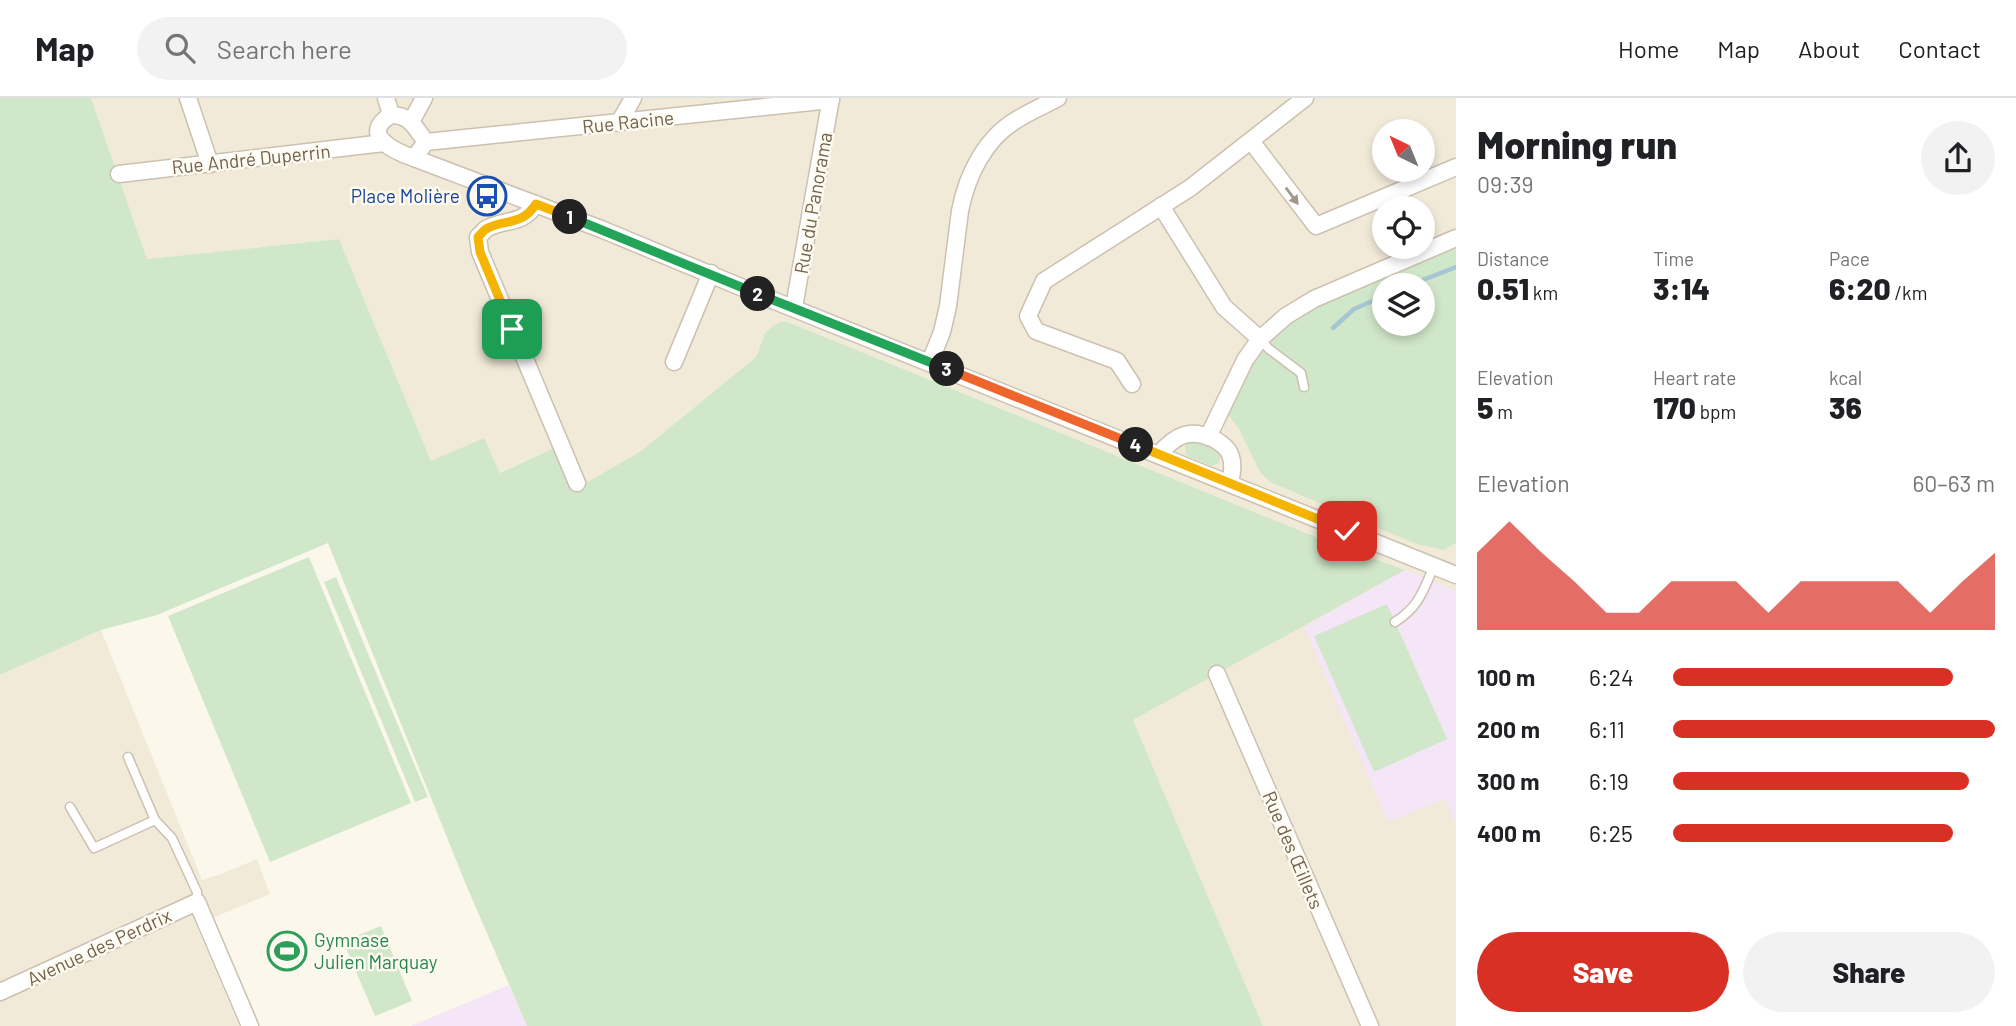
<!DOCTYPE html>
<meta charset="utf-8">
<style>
:root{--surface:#fff;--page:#f2f2f2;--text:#202124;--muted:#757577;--line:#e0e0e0;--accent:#d93025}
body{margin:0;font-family:Barlow,sans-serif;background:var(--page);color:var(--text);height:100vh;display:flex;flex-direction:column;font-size:26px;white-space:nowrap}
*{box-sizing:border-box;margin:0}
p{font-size:23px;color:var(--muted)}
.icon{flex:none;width:38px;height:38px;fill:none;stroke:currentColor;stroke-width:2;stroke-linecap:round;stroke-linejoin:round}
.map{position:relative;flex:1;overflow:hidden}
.side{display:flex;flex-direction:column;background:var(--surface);width:560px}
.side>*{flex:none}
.needle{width:46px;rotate:317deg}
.tools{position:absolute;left:1372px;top:21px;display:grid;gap:14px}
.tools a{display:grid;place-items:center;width:63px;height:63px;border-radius:50%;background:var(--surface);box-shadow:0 4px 10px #0003;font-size:35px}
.pin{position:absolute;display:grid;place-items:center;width:60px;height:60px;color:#fff;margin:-30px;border-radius:14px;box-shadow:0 4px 10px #0006}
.km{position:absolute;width:35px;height:35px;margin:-18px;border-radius:50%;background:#222;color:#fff;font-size:19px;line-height:35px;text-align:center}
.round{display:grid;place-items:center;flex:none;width:74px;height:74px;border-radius:37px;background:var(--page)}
.summary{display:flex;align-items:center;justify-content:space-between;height:119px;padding:0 21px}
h1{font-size:38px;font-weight:800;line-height:52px}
.figures{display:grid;grid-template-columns:repeat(3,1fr);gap:10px;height:119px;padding:7px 21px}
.figures div{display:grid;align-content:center}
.figures b{font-size:30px;font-weight:800}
.figures small{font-size:19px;font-weight:400}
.figures p{font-size:19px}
.chart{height:196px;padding:14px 21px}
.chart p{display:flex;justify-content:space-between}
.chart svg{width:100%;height:126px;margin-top:7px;fill:var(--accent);opacity:.7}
.cta{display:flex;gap:14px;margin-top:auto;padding:14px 21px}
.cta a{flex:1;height:80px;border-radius:42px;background:var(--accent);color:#fff;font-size:28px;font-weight:800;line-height:80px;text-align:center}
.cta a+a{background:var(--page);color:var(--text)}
ul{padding:0 21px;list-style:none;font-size:23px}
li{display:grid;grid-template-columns:112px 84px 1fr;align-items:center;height:52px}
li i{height:18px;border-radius:9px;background:var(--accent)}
header{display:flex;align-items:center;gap:42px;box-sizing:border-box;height:98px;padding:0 35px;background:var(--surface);border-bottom:2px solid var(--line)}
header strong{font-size:33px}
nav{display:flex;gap:38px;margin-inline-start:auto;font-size:24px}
.search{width:490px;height:63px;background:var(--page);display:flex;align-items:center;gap:18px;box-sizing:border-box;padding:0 24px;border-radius:38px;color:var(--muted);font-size:26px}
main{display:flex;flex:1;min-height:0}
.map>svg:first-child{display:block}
.residential{fill:#f2ead9;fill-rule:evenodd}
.education{fill:#f4e6f7}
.green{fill:#d1e7c9;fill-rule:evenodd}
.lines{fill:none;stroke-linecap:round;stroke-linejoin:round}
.stream{stroke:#a7c6d4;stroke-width:4.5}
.lane-casing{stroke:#ccc0b0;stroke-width:11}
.street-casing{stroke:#ccc0b0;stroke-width:19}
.lane{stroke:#fff;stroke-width:8}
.street{stroke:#fff;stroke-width:16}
.oneway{fill:#a4988d}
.split-1-casing{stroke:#fff;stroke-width:14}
.split-2-casing{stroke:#fff;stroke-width:14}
.split-3-casing{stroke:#fff;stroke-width:14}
.split-4-casing{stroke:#fff;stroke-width:14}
.split-5-casing{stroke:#fff;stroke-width:14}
.split-1{stroke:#f5b400;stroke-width:9}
.split-2{stroke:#22a559;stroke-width:9}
.split-3{stroke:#22a559;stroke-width:9}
.split-4{stroke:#f0652b;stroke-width:9}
.split-5{stroke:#f5b400;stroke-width:9}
.labels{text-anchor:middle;stroke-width:5;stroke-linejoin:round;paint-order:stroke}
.street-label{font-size:19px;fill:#73614f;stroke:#fdfaf0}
.transit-label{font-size:19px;fill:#164399;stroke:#fdfaf0;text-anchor:end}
.leisure-label{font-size:19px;fill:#27864d;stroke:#fdfaf0;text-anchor:start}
</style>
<header>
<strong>Map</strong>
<div class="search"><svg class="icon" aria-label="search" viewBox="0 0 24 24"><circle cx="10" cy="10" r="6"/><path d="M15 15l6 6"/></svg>Search here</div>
<nav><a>Home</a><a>Map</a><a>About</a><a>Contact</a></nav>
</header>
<main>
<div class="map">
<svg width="1456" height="928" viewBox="0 0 1456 928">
<rect width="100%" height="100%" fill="#fbf7ea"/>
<g class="residential">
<path d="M91 0H1456V928H1263L1133 622 1404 472 1333 446 788 224 765 235 756 259 641 353 573 393 554 350 499 375 431 363 339 141 147 161ZM1384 33H1423V72H1384ZM1384 110H1423V149H1384ZM1384 187H1423V226H1384Z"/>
<polygon points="101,532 202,782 218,777 257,761 270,796 196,827 239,928 0,928 0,577"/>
</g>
<g class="education">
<polygon points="1405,472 1456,493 1456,726 1445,701 1388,724 1304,529"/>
<polygon points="509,887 527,928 411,928"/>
</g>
<g class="green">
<polygon points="0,0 91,0 147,161 339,141 431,363 484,340 500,375 554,350 574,392 641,353 756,259 765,235 774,227 780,224 788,224 1333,446 1405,472 1133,622 1263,928 527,928 467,789 328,445 157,517 101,532 0,577"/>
<path d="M1456 148V445L1444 452 1416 446 1270 384 1260 374 1239 331 1225 312 1248 268 1265 247 1296 221 1327 203ZM1384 187H1423V226H1384Z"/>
<polygon points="1195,342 1217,350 1221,356 1219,365 1212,368 1186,357 1185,348 1189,343"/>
<polygon points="309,459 411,705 270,764 168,518"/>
<polygon points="336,479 428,699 415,704 324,484"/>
<polygon points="1387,506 1447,641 1374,674 1314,538"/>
<polygon points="381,828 412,903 375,918 343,843"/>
</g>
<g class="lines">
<g class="stream">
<polyline points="1410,187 1456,169"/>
<polyline points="1333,230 1354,211 1384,198"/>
</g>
<defs>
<g id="lane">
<polyline points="1260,241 1269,251 1301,275 1304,289"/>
<path d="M1395 524C1419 509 1423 493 1434 468"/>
<polyline points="128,659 155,722"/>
<polyline points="70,709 94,750 155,722 172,740 197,794 197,804"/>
</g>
<g id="street">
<polyline points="188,0 210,66"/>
<polyline points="386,0 391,17"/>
<path d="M391 17C411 17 415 30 426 44L414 60C396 54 358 37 391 17Z"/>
<polyline points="411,24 424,0"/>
<polyline points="619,25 633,0"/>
<polyline points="1251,43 1316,128 1456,69"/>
<polyline points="426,44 831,2"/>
<polyline points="414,60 601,131 760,197 1456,477"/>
<polyline points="119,76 384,45"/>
<path d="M536 106C522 128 505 120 486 131 486 131 479 138 478 139L480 154 577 385"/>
<polyline points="1161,108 1224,209 1260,241"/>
<polyline points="794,209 831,0"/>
<polyline points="674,264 711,175"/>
<path d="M930 264 942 234 948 208 960 113C967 77 985 40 1018 21 1031 13 1045 7 1058 0"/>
<polyline points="1132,286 1117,263 1036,233 1028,218 1044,183 1190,90 1305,0"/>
<polyline points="1208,339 1245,262 1260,241 1286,218 1314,201 1456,140"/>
<path d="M1159 356C1176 337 1189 330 1214 341 1221 345 1227 349 1230 356 1234 366 1232 375 1230 385"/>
<polyline points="1217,576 1370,928"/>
<polyline points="0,894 197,804 250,928"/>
</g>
</defs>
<use href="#lane" class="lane-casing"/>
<use href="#street" class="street-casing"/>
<use href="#lane" class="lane"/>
<use href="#street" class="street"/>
</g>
<defs><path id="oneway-solid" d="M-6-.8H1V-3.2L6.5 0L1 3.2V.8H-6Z" transform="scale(1.75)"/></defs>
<use class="oneway" href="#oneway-solid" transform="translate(1292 98) rotate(54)"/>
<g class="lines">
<defs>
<path id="split-1" d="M512 231 480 154 478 139C481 136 483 133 486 131 505 120 521 129 536 106L570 119"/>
<polyline id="split-2" points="570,119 758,196"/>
<polyline id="split-3" points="758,196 947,271"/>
<polyline id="split-4" points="947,271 1136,347"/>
<polyline id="split-5" points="1136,347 1347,433"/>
</defs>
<use href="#split-1" class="split-1-casing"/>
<use href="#split-2" class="split-2-casing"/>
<use href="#split-3" class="split-3-casing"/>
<use href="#split-4" class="split-4-casing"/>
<use href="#split-5" class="split-5-casing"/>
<use href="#split-1" class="split-1"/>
<use href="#split-2" class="split-2"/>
<use href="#split-3" class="split-3"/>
<use href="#split-4" class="split-4"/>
<use href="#split-5" class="split-5"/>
</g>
<defs>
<symbol id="bus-ring" viewBox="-11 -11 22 22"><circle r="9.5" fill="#fdfaf0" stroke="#1a4fb4" stroke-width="1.5"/><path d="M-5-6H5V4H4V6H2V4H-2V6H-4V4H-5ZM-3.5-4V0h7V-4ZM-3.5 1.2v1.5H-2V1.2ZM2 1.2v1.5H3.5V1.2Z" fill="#1a4fb4"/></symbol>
<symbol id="stadium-ring" viewBox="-11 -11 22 22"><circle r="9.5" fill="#fdfaf0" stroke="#2e9e5b" stroke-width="1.5"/><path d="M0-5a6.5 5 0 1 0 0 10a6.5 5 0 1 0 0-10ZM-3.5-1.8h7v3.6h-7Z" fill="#2e9e5b"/></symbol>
</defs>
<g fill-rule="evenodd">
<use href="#bus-ring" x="465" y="76" width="44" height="44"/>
<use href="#stadium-ring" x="265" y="831" width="44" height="44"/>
</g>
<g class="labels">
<g class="street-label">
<text transform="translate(628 24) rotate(-6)" y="7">Rue Racine</text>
<text transform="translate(251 61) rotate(-6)" y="7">Rue André Duperrin</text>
<text transform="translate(813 105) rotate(-80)" y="7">Rue du Panorama</text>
<text transform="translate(1293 752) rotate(67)" y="7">Rue des Œillets</text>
<text transform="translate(99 849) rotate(-25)" y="7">Avenue des Perdrix</text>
</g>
<g class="transit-label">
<text x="460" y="105">Place Molière</text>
</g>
<g class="leisure-label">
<text x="314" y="849">Gymnase<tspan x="314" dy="22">Julien Marquay</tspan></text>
</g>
</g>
</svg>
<div class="tools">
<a><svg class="needle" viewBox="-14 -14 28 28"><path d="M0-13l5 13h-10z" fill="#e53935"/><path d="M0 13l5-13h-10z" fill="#757577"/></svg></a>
<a><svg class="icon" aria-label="locate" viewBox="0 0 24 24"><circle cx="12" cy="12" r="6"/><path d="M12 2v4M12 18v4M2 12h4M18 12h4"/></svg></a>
<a><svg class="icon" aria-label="layers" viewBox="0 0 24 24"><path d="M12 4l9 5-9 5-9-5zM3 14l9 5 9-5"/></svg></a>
</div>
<div class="pin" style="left:512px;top:231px;background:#1e9e55"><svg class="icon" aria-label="arrive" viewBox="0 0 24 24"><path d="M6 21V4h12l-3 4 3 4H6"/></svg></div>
<div class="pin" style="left:1347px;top:433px;background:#d93025"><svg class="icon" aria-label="check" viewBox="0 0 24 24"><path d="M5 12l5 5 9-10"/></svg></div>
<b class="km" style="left:570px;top:119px">1</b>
<b class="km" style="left:758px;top:196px">2</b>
<b class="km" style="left:947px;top:271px">3</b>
<b class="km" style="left:1136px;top:347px">4</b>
</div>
<section class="side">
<div class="summary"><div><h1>Morning run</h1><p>09:39</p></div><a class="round"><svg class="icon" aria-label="share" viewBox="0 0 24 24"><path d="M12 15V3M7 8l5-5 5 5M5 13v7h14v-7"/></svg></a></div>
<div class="figures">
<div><p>Distance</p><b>0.51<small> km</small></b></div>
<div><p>Time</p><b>3:14</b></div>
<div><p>Pace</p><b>6:20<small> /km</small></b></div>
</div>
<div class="figures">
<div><p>Elevation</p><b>5<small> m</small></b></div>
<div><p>Heart rate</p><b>170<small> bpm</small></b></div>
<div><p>kcal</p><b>36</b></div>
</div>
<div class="chart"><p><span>Elevation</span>60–63 m</p>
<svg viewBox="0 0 160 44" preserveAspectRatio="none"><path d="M0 44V17L10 6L20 17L30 27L40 38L50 38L60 27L70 27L80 27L90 38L100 27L110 27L120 27L130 27L140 38L150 27L160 17V44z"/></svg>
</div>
<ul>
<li><b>100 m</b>6:24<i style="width:87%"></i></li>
<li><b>200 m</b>6:11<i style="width:100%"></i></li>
<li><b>300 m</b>6:19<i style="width:92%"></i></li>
<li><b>400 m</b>6:25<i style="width:87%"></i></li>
</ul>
<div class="cta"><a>Save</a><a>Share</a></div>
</section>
</main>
